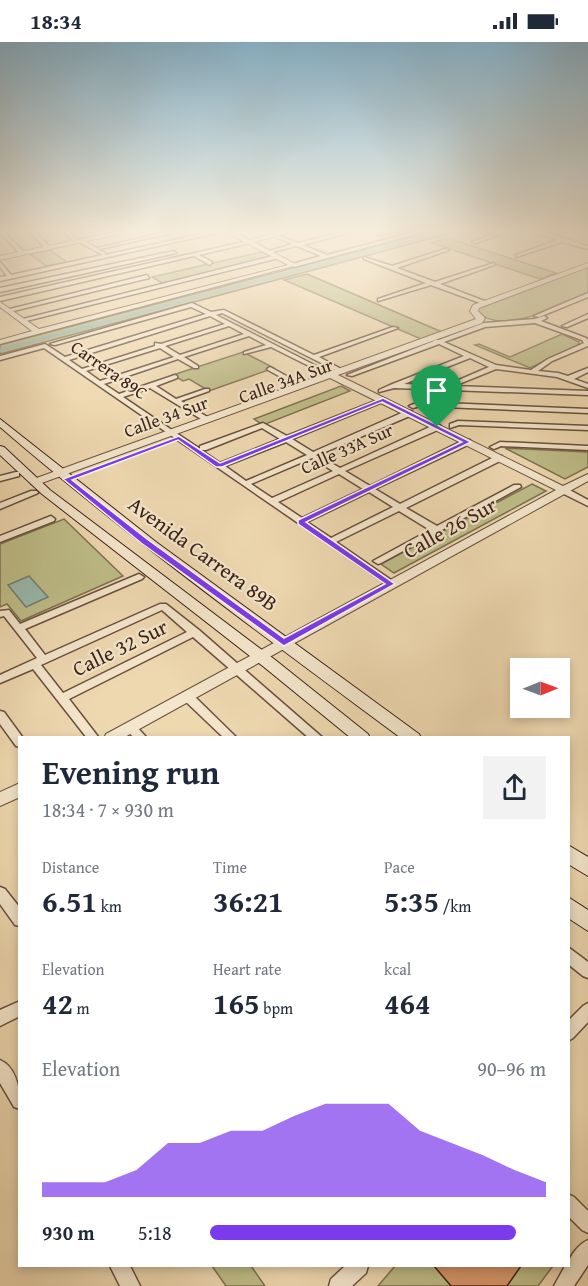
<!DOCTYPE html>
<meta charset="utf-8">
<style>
:root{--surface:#fff;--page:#f2f2f3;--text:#1f2937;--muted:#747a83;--accent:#7c3aed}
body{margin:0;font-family:"Gentium Book Plus",serif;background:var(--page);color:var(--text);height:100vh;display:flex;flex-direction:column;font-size:22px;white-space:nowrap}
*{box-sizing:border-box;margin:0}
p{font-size:20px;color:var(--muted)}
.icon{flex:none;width:33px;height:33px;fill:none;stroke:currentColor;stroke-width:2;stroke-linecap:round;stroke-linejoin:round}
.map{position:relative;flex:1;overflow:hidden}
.sheet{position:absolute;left:18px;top:694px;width:552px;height:531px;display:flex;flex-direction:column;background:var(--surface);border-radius:0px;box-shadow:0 3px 9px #0003}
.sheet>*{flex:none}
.needle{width:39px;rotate:89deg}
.fabs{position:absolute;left:510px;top:616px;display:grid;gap:12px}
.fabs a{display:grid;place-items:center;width:60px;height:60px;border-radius:0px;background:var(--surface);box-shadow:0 3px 9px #0003;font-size:30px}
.pin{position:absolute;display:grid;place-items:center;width:51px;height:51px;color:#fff;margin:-62px -26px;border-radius:50% 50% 50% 0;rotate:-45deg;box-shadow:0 0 6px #0007}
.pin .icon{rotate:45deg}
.round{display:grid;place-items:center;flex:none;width:63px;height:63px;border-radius:0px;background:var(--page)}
.headline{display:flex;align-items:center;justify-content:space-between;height:102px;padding:0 24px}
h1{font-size:33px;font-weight:600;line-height:45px}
.metrics{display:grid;grid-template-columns:repeat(3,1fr);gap:9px;height:102px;padding:6px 24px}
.metrics div{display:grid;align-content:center}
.metrics b{font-size:30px;font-weight:600}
.metrics small{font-size:16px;font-weight:400}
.metrics p{font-size:16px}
.chart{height:168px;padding:12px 24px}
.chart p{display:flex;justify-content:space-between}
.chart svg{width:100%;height:108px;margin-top:6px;fill:var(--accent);opacity:.7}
ul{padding:0 24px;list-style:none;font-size:20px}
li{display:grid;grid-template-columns:96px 72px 1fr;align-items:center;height:45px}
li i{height:15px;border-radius:8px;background:var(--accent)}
.status{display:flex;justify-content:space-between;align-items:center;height:42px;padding:0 30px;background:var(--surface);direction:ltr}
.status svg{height:16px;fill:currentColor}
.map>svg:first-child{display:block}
.green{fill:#bebd88;stroke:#7e7050;stroke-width:1.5}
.water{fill:#99b9ad;stroke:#747d71;stroke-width:1.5}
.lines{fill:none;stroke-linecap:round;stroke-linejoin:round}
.canal{fill:#99b9ad;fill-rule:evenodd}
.building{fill:#da986d;stroke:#3d2217;stroke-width:1.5}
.minor-casing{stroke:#69503d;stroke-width:3}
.tertiary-casing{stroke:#69503d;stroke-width:2}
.secondary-casing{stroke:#3d2217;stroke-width:2}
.minor{fill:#f4e6cc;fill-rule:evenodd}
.tertiary{fill:#f4e6cc;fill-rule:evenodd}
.secondary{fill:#f4e6cc;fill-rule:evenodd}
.route{fill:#7c3aed;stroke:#fff;stroke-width:1.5;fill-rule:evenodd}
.labels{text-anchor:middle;stroke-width:4.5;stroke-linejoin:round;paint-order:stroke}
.far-street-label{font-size:18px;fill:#3d2217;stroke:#f4e6cc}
.street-label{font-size:21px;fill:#3d2217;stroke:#f4e6cc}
</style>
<div class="status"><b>18:34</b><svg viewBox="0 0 49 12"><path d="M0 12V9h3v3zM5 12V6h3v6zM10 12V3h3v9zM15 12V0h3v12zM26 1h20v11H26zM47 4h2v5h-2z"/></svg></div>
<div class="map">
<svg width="588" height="1244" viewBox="0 0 588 1244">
<rect width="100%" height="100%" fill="#eed8b0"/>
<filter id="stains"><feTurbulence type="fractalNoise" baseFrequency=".00333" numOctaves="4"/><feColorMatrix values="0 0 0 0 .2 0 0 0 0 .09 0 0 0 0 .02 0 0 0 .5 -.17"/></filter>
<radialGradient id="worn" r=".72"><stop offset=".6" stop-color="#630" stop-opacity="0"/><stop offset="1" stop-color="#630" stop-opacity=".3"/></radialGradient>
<g class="green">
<polygon points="430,190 455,190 0,312 0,303"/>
<polygon points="448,196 556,231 540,237 432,201"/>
<polygon points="50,208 67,220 46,224 30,212"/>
<polygon points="261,210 273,215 162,241 152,235"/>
<path d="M588 225V251C559 262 504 295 477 270L478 266Z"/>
<polygon points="307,232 442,290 421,297 284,238"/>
<polygon points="562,292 579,300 578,303 530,326 475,303 479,302 510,315"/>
<polygon points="243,310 274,326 209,349 189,337 183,339 173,333"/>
<polygon points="341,344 350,349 263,383 254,377"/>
<polygon points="505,406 588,410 588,425 565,437"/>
<polygon points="532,442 546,449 394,531 381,522"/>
<polygon points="64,477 123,534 21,579 7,562 0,565 0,502"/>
<polygon points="212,1224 251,1224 265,1244 226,1244"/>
<polygon points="395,1224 553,1224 538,1244 378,1244"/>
</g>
<polygon class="water" points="29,534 48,555 26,565 8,543"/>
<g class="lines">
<polygon class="canal" points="435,190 446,190 0,310 0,306"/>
</g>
<polygon class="building" points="434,1224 521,1224 507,1244 451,1244"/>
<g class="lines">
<defs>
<g id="minor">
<polygon points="0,190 4,190 24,210 24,212 20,212"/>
<polygon points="30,190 35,190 50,205 50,207 46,207"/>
<polygon points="64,190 69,190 79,199 83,198 105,211 105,213 211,190 221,190 0,239 0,235 7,234 0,225 0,220 11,233 103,213 79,200 75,201"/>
<polygon points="166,190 176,190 100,207 98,206"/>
<polygon points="343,190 352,190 303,203 327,213 415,190 424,190 294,225 292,222 321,214 297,204 268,211 266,210 293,202 273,194 273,192 298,201"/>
<polygon points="372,190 379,190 383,193 381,194"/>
<polygon points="498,190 506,190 476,201 472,200"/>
<path d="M533 190C551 190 570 199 588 204V207L562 200 516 215V213L558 198Z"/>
<polygon points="248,199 250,201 199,213 212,220 210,223 194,214 0,259 0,255"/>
<polygon points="445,207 449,208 397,226 435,240 494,221 494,223 440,242 487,260 487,262 483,262 431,243 378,259 378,257 426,241 364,217 364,215 392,224"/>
<polygon points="174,209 176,211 0,250 0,246"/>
<polygon points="277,213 279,216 22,280 19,278"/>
<polygon points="147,233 149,236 9,270 6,268"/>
<polygon points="588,251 588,255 539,275 534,274"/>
<path d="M192 261 211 270 224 268 314 313 393 285 398 286 319 315 343 328 344 329 341 331 222 271 216 273 334 333 329 334 271 305 244 312V310L266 303 249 294 184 315 198 324V326H194L178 317 104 342 119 352 175 333 177 334V336L156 344 176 357 205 347H209V349L181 359 209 376 210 378 206 380 150 346 123 355 200 407V404L263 381 287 394 383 356 385 357V359L292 397 313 410 406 369H412V373L318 413 340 426 434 383H440V387L345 429 370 444 464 398H470V402L375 447 400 462 496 414H502V418L406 466 437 484 514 443H520L521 445 381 521 378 522 373 519 430 488 399 469 336 500 394 540 396 542 394 544 391 545 44 306 0 318V314L45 302 65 315 206 272 191 265 55 303 50 302ZM210 274 225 282 161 302 155 301V304L82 327 69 318ZM229 284 244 292 180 313 165 304ZM160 306 174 315 100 339 86 329ZM262 386 280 397 220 421 201 408H206ZM286 400 307 413 246 439 225 424ZM312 416 333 429 272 456 251 442ZM339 432 363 447 302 476 278 460ZM369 450 393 465 331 496 307 480Z"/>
<polygon points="588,272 588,276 567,285 562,284"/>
<path d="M544 274 547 276 541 279 586 296 588 298V304L552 319 538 329 558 331 568 334 588 326V330L574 337 588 342V346L557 335 496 327 454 344 588 349V353L394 346 379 350V348L390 343 464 314 439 302 352 334 347 333 434 299 435 298H439L484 281 535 277ZM535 281 582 298 584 301 548 317 531 328 496 323 444 300 485 285ZM470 316 489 325 445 344 404 342Z"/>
<polygon points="270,325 303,343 304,344 299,345 268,328 267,327"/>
<polygon points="419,360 588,367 588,371 420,364 413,366 409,364"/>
<polygon points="458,379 588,384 588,388 459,383 450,386 450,382"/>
<polygon points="500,400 588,404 588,408 501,404 494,407 490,405"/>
<polygon points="16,430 19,430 19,434 0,439 0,434"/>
<polygon points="560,446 566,446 588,458 588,464 560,450"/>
<polygon points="31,449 37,449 38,451 0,467 0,461"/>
<polygon points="51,474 55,477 54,479 0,500 0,494"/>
<path d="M139 532 144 535 142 537 25 587 45 613 160 562H166L199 588 323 696H309L193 595 69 657 99 696H87L33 627 0 641V633L37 616 4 574 0 575V569L9 568 20 582ZM162 568 187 590 63 651 41 623Z"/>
<polygon points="187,650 191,651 237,696 224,696 183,657 182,654 183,651"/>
<polygon points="0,669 4,670 23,696 20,696 20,705 16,704 0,682"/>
<polygon points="130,681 134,682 147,696 134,696 124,685 126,682"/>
<polygon points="0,845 5,847 20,866 20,884 15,883 0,862"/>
<polygon points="568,905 588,920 588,936 583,934 568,922"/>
<polygon points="20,959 20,974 0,984 0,968"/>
<polygon points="588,961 588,980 573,996 568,999 568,979 583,964"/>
<path d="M0 1018C18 1026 20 1050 20 1067L14 1065 0 1041Z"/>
<polygon points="568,1152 574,1155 588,1169 588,1191 582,1188 568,1174"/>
<path d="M588 1198V1223L574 1244H554L565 1224H568C569 1214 579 1202 588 1198Z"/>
<polygon points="110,1224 130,1224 140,1244 120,1244"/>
<polygon points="345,1224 368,1224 366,1231 352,1244 329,1244 331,1237"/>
</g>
<g id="tertiary">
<polygon points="115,190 128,190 0,218 0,214"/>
<polygon points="226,190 234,190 249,198 279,190 290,190 254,200 297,223 0,302 0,298 32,289 0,265 0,260 39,287 288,223"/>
<polygon points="588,221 588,225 479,266 478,269 485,276 482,281 338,333 563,444 588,432 588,439 123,696 104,696 106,692 556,448 330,336 39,442 31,442 31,438 476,277 470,269 473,263"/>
<polygon points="20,741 20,755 0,764 0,750"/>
</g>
<g id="secondary">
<path d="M0 377 156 500 419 692 421 696H401C265 595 129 496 0 385Z"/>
<polygon points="0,404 4,405 50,448 274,617 368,692 370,696 351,696 264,625 42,452 0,413"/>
<polygon points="568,803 588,815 588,834 568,822"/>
<polygon points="568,855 588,868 588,889 568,876"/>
</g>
</defs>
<use href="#minor" class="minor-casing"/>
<use href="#tertiary" class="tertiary-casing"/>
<use href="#secondary" class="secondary-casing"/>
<use href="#minor" class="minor"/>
<use href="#tertiary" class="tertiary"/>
<use href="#secondary" class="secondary"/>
</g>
<linearGradient id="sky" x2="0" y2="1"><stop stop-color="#88b6d0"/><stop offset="0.52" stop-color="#f7eddb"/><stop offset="1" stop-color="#f7eddb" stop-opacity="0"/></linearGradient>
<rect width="588" height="364" fill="url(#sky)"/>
<path class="route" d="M383 356 471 400 306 480 395 542 284 604 141 501 63 437 179 394 220 421ZM382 360 462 400 298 478V482L385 542 284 596 147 497 72 438 178 398 216 425H222Z"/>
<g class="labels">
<g class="far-street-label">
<text transform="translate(109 328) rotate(35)" y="6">Carrera 89C</text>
<text transform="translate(286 339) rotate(-20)" y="6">Calle 34A Sur</text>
<text transform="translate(166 375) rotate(-20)" y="6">Calle 34 Sur</text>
<text transform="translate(347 407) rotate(-24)" y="6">Calle 33A Sur</text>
</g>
<g class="street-label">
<text transform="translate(450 486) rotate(-29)" y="7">Calle 26 Sur</text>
<text transform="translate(203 512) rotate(36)" y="7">Avenida Carrera 89B</text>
<text transform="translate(120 606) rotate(-26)" y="7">Calle 32 Sur</text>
</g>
</g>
<rect width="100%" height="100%" filter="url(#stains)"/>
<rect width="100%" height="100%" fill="url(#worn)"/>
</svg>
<div class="fabs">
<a><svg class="needle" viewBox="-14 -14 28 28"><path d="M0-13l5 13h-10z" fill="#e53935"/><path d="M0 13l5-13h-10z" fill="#747a83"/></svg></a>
</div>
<div class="pin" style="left:437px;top:385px;background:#1e9e55"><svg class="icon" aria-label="arrive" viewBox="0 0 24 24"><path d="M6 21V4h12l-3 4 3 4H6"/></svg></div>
<section class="sheet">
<div class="headline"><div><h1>Evening run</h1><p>18:34 · 7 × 930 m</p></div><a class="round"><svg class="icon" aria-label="share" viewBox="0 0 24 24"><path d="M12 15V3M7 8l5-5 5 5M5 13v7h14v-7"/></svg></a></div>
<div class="metrics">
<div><p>Distance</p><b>6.51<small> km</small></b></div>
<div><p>Time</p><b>36:21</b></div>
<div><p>Pace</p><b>5:35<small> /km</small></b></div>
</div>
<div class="metrics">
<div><p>Elevation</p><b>42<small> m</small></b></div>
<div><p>Heart rate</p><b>165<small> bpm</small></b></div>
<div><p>kcal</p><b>464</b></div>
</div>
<div class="chart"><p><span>Elevation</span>90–96 m</p>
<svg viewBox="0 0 160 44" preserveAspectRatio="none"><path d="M0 44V38L10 38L20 38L30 33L40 22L50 22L60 17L70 17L80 11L90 6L100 6L110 6L120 17L130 22L140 27L150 33L160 38V44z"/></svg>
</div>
<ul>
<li><b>930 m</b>5:18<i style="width:91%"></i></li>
</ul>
</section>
</div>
